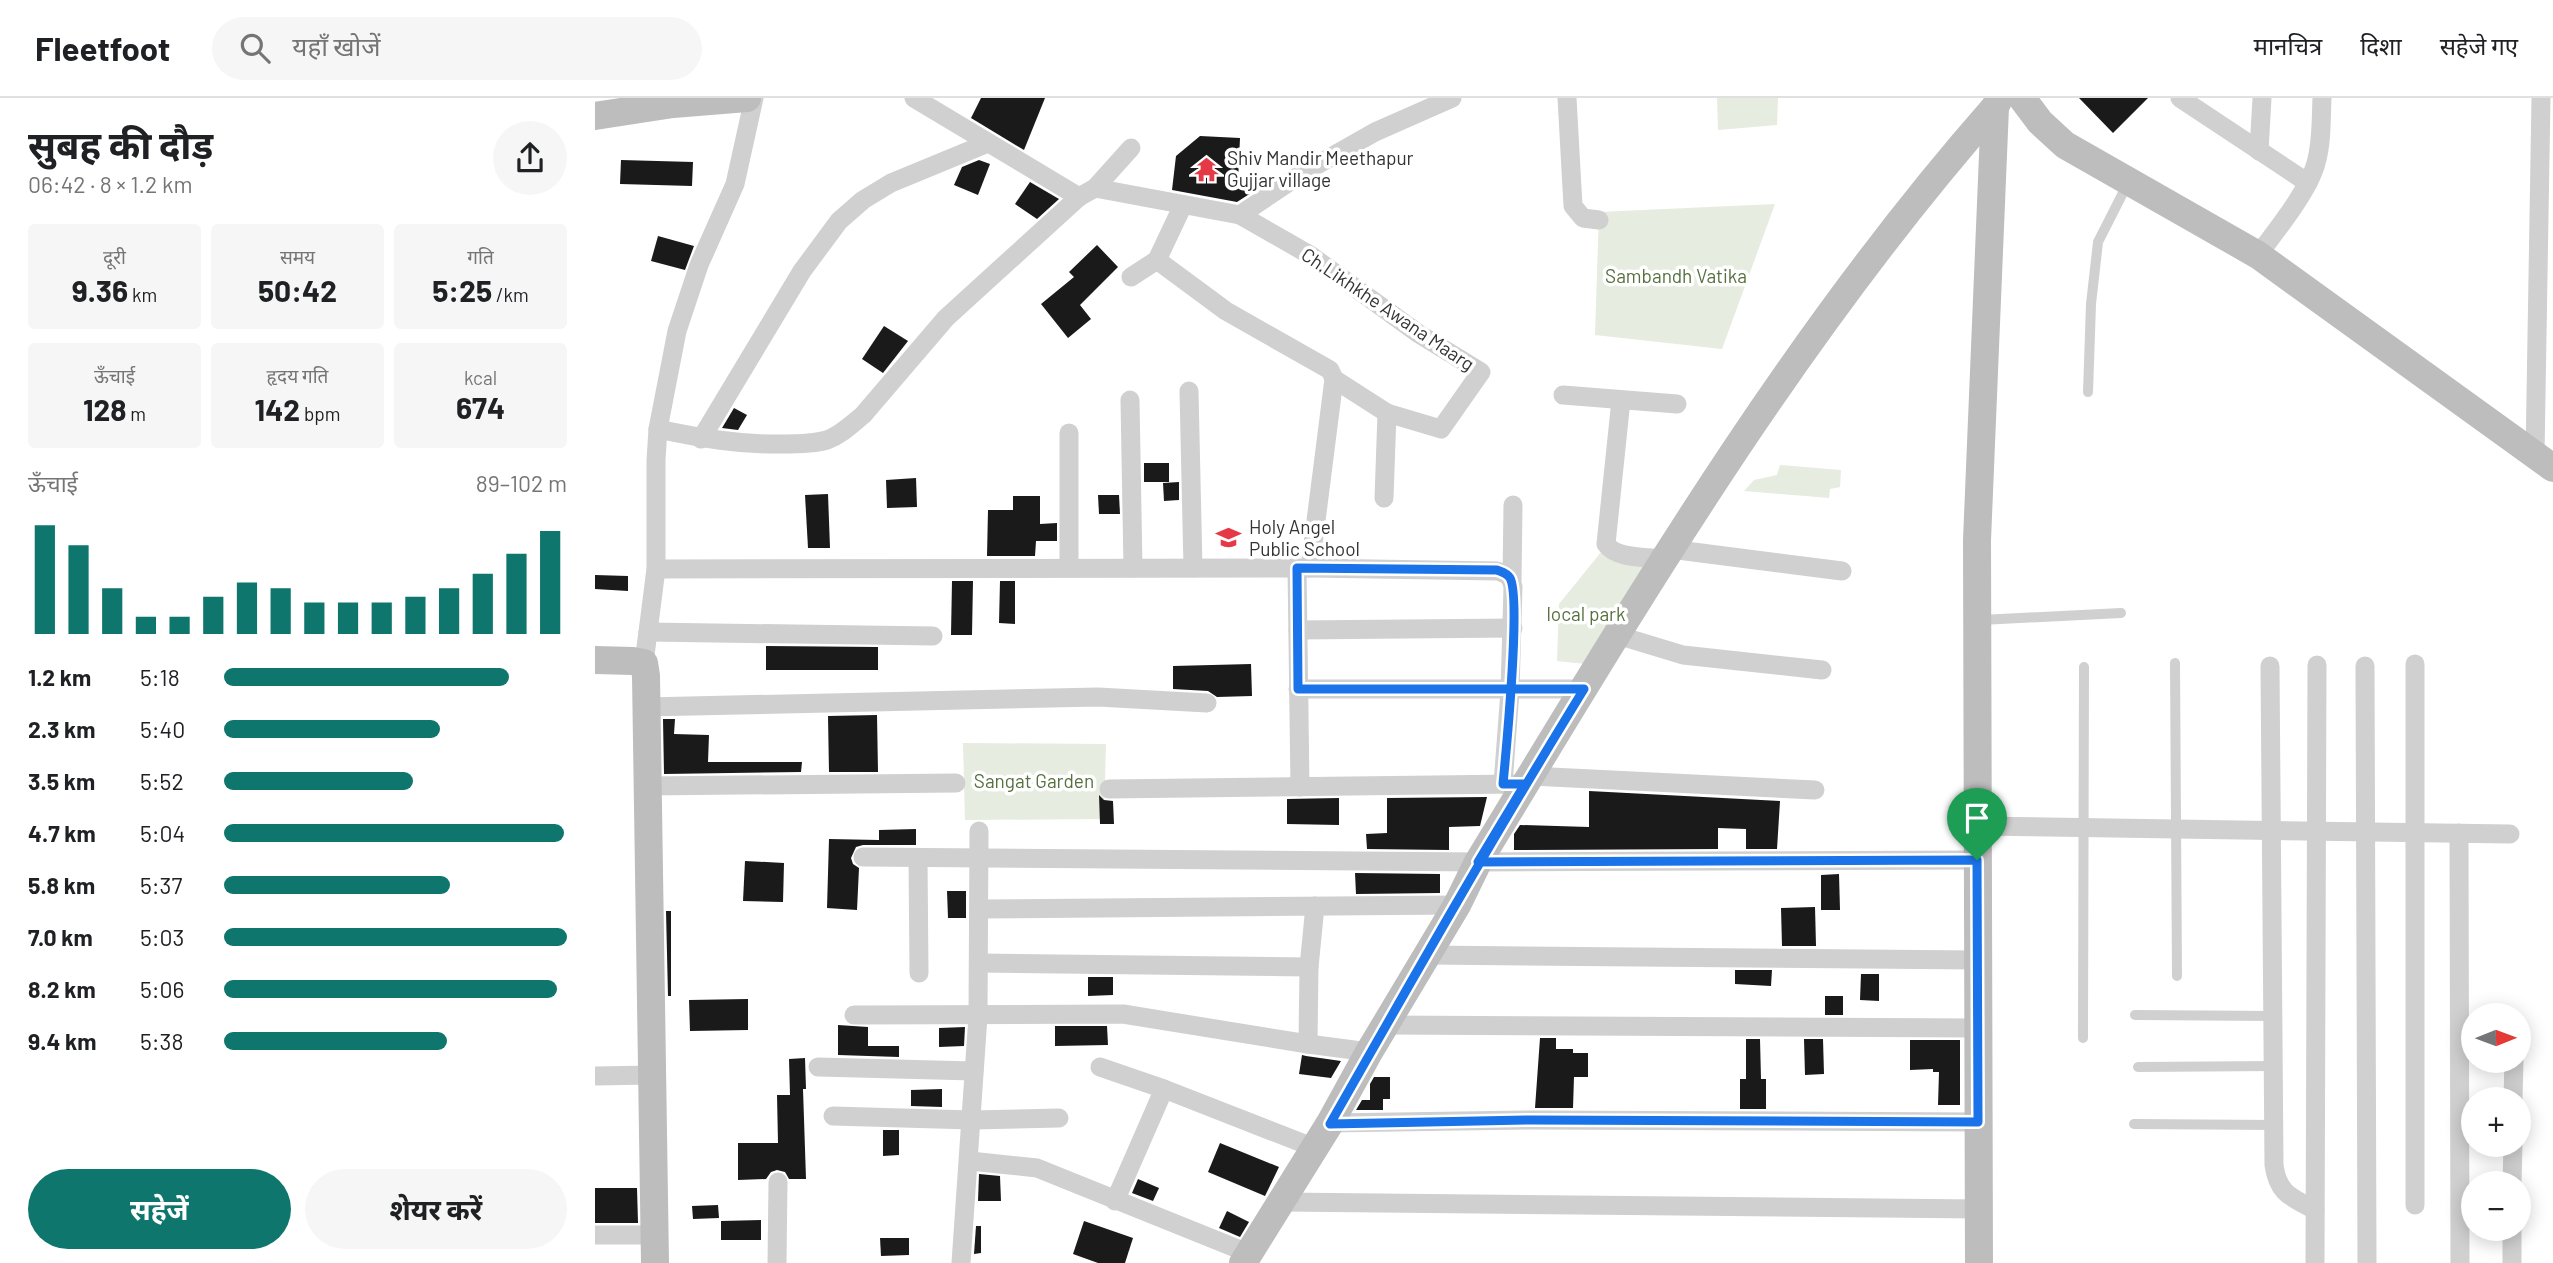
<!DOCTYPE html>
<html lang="hi">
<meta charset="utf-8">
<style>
:root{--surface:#fff;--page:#f6f6f6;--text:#202124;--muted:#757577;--line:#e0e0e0;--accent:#0f766e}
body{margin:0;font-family:Barlow,"Noto Sans Devanagari",sans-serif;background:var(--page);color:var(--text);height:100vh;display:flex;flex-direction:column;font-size:26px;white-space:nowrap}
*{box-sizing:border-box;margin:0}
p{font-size:23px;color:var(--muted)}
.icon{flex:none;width:38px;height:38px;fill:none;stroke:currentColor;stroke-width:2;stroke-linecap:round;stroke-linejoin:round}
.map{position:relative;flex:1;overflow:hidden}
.details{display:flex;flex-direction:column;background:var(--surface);width:595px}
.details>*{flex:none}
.needle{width:46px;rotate:89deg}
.controls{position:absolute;left:1866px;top:905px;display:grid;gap:14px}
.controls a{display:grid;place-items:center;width:70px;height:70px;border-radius:50%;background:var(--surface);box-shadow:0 4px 18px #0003;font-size:35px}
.pin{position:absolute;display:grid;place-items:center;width:60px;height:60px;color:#fff;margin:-72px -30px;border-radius:50% 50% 50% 0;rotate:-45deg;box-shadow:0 0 7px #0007}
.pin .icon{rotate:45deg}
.round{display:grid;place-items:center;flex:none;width:74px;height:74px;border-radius:37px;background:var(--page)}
.summary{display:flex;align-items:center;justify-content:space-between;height:119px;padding:0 28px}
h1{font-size:38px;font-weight:700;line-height:52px}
.figures{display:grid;grid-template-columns:repeat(3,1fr);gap:10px;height:119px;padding:7px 28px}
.figures div{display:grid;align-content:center;border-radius:7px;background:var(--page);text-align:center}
.figures b{font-size:30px;font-weight:700}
.figures small{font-size:19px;font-weight:400}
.figures p{font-size:19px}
.chart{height:196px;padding:14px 28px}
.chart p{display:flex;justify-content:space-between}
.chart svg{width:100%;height:126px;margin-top:7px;stroke:var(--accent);stroke-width:6}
.action{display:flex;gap:14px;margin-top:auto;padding:14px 28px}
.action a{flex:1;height:80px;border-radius:42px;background:var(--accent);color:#fff;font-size:28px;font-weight:700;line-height:80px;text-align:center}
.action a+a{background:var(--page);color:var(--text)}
ul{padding:0 28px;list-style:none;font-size:23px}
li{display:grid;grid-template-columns:112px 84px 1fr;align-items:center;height:52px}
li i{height:18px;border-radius:9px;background:var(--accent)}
header{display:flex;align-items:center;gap:42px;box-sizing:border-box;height:98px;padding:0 35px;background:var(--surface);border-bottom:2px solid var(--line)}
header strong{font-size:33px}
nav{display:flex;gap:38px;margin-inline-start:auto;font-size:24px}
.search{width:490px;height:63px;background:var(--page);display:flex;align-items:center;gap:18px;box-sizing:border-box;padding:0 24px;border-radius:38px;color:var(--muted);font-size:26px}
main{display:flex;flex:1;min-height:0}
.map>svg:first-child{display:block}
.green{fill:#e6ecdf}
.building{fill:#1a1a1a}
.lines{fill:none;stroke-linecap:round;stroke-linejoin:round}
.lane{stroke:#d0d0d0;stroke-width:10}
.street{stroke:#d0d0d0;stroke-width:19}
.secondary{stroke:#bdbdbd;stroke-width:28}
.route-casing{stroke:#fff;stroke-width:14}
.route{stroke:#1a73e8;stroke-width:9}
.labels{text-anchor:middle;stroke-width:7;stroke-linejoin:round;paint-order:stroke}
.poi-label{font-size:19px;fill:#333;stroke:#fff;text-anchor:start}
.park-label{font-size:19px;fill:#56703f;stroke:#fff}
.street-label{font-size:19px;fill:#333;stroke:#fff}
</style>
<header>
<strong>Fleetfoot</strong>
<div class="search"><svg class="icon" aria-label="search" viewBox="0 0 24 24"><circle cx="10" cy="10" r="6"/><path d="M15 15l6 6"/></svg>यहाँ खोजें</div>
<nav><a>मानचित्र</a><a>दिशा</a><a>सहेजे गए</a></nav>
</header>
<main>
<section class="details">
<div class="summary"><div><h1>सुबह की दौड़</h1><p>06:42 · 8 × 1.2 km</p></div><a class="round"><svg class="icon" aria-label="share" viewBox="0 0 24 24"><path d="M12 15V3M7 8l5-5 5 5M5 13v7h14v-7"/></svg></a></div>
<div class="figures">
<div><p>दूरी</p><b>9.36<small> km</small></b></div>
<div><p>समय</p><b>50:42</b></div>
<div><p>गति</p><b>5:25<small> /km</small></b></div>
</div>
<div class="figures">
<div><p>ऊँचाई</p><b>128<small> m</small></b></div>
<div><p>हृदय गति</p><b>142<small> bpm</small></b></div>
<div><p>kcal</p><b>674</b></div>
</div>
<div class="chart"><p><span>ऊँचाई</span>89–102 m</p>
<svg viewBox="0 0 160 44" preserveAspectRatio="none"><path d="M5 44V6M15 44V13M25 44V28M35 44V38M45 44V38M55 44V31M65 44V26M75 44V28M85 44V33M95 44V33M105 44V33M115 44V31M125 44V28M135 44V23M145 44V16M155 44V8"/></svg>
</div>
<ul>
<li><b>1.2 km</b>5:18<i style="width:83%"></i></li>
<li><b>2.3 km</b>5:40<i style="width:63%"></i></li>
<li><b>3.5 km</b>5:52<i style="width:55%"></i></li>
<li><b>4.7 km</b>5:04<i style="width:99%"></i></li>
<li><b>5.8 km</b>5:37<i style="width:66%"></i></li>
<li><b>7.0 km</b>5:03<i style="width:100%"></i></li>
<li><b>8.2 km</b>5:06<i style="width:97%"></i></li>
<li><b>9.4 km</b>5:38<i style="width:65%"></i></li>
</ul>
<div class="action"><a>सहेजें</a><a>शेयर करें</a></div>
</section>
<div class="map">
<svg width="1958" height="1165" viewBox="0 0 1958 1165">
<rect width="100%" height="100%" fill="#fff"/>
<g class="green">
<polygon points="1122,0 1183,0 1182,27 1123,32"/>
<polygon points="1180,106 1127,251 1000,237 1004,114"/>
<polygon points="1185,367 1246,372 1245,389 1235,391 1234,400 1149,393 1159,382 1182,377"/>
<polygon points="1007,453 1053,461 991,566 962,563 964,506"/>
<polygon points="368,645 511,646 509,721 370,722"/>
</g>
<g class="building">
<polygon points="386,0 450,0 429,52 376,20"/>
<polygon points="1484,0 1553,0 1518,35"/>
<polygon points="605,38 645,40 643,84 657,93 656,95 642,104 577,92 581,58"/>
<polygon points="26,62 98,64 97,88 25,86"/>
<polygon points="384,62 395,66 383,97 359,87 367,69"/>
<polygon points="435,84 464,101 442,121 420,106"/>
<polygon points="63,138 99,148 90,172 56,163"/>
<polygon points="502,147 523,169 485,207 496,221 473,240 446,206 479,179 474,174"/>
<polygon points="289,228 313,243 288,275 267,261"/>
<polygon points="139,310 152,317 143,332 127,330"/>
<rect x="549" y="365" width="25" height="19"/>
<polygon points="321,380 322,409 292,410 291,382"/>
<polygon points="584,384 584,402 569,403 568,385"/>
<polygon points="233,396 235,450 213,450 210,397"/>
<polygon points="503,397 524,397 525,416 504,416"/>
<polygon points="418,398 445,398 445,426 462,425 462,443 441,443 440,458 392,458 393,412 418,412"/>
<polygon points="0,477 33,478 33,493 0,491"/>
<polygon points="357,483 378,483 377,537 356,537"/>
<polygon points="405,483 420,483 420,526 404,525"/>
<polygon points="171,548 283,549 283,572 171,572"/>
<polygon points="656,566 657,598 622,599 613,593 578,591 578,568"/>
<polygon points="282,617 283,674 234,674 233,618"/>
<polygon points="68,621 80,621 79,636 114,637 113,664 207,664 206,674 69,676"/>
<polygon points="994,693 1185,703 1182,751 1151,751 1151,731 1123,730 1123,751 919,752 919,736 925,727 994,729"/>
<polygon points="504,697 509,702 518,703 519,726 505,726"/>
<polygon points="892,699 885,728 854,729 854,752 772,751 771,736 792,735 792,700"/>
<polygon points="744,700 744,727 692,726 692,701"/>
<polygon points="321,731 321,747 268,747 261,749 256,760 258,766 264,770 262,812 232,810 234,741 284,742 284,732"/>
<polygon points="150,763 189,765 188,804 148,803"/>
<polygon points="760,775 845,776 845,795 761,796"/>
<polygon points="1244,776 1245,812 1226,812 1226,777"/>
<polygon points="352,793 371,793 371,820 353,820"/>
<polygon points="1220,809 1221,848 1187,848 1186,810"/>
<polygon points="71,813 76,813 76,898 73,898"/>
<polygon points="1140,872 1177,872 1176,888 1140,886"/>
<polygon points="1266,876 1284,876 1284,903 1265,902"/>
<polygon points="493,879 518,879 518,897 493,898"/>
<rect x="1230" y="898" width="18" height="19"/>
<polygon points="153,901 153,932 95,933 94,902"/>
<polygon points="243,927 273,929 273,948 304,948 304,959 243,957"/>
<polygon points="460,928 512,928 513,947 460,948"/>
<polygon points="370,929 369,948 344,949 344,930"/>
<polygon points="945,940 961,940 961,951 978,951 978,955 993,955 993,979 979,979 978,1010 940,1010"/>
<polygon points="1151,941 1165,941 1166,981 1171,981 1171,1011 1145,1011 1145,981 1151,981"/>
<polygon points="1209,941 1228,941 1229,976 1210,977"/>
<polygon points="1315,942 1365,942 1365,1007 1343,1007 1344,974 1338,974 1338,971 1315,972"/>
<polygon points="707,957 711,958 746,963 736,980 704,976"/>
<polygon points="210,960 211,991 208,991 211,1081 194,1081 190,1074 182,1072 176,1074 171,1081 143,1082 143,1045 183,1045 182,997 195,997 194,961"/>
<polygon points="779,979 795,979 795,1001 788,1001 788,1012 761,1012 767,1002 775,1002 775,986"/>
<polygon points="347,991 347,1009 316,1008 316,992"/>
<polygon points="288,1032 304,1032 304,1057 288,1058"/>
<polygon points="625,1045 684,1069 670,1098 613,1074"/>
<polygon points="384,1076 405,1078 406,1103 383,1103"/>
<polygon points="543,1081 564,1090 558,1103 537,1095"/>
<polygon points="0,1090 42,1090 43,1125 0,1125"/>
<polygon points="123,1107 124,1120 98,1121 97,1108"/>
<polygon points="632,1113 654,1124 645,1139 624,1130"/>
<polygon points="166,1122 166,1142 126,1142 126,1123"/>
<polygon points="489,1123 538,1140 530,1165 503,1165 478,1156"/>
<polygon points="381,1128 386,1128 386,1155 379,1156"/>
<polygon points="285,1140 314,1140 314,1157 286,1158"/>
</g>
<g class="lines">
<g class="lane">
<polyline points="1493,294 1496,206 1503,144 1532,87"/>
<polyline points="1386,522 1526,515"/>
<polyline points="1580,565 1582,878"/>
<polyline points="1540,917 1678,918"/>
<polyline points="1488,940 1489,569"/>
<polyline points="1543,969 1679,968"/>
<polyline points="1539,1026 1680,1027"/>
</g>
<g class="street">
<polyline points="319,0 484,99"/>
<polyline points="972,0 978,108 988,120 1004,122"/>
<polyline points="1585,0 1713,85"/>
<polyline points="1664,53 1667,0"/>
<polyline points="500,90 645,117 706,76 780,34 857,0"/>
<polyline points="645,117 715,157 824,236 886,274 846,331 792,315 739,281"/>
<path d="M1663 157C1681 133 1714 92 1721 65 1727 44 1726 22 1727 0"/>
<polyline points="562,162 631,213 735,272 739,281 715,470"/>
<polyline points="536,179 562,162 588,107"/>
<polyline points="594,293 598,470"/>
<polyline points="968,297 1082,306"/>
<polyline points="535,302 538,470"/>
<path d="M1026 302 1011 446C1021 461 1052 459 1069 461"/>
<path d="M63 331C105 340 145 347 188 346 202 346 218 346 232 342 246 337 257 326 268 317L351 220 484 99 500 90 536 50"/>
<polyline points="474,335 474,470"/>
<polyline points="106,341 207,173 244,123 268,102 296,85 393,45"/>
<polyline points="1940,357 1946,0"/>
<polyline points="789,400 792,315"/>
<polyline points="1075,451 1247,473"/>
<polyline points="702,470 705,689"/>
<path d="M61 471 715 470 902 473C912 476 916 478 918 489L915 593 908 686"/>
<polyline points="917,482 918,407"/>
<polyline points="703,532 918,530"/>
<polyline points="53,534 338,538"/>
<polyline points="1022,537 1088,557 1227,572"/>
<polyline points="49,565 61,471 61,362 63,331 82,233 104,167 140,86 159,0"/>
<path d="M1675 568 1679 1067C1683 1096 1696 1099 1720 1112"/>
<polyline points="1770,568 1772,1165"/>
<polyline points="703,591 989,591"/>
<polyline points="50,609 503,599 612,605"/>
<polyline points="936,678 1220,692"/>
<polyline points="52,688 361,685"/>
<polyline points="514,691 919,686"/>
<polyline points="1382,728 1915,736"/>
<polyline points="1864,735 1865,1165"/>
<polyline points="268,759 883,764 1382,762"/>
<polyline points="323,760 324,875"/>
<polyline points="384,811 862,807"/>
<polyline points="832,857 1382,862"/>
<polyline points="384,865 714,869"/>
<polyline points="259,917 528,916 713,946 774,954"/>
<polyline points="790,927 1383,930"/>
<polyline points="713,946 714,869 720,808"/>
<polyline points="223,969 379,973"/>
<polyline points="505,969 569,991 520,1103"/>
<polyline points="0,978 57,977"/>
<polyline points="569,991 720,1050"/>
<polyline points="1918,1001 1919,962"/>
<polyline points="238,1018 377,1022 464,1020"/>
<polyline points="735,1025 935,1022 1383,1024"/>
<polyline points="375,1063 442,1070 653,1155"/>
<polyline points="1917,1085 1918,1046"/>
<polyline points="687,1104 1384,1111"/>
<polyline points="1820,1107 1820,566"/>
<polyline points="0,1137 59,1137"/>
<polyline points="182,1165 183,1084"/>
<polyline points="366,1165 383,918 384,733"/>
<polyline points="1720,1165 1722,567"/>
<polyline points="1917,1165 1917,1130"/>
</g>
<g class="secondary">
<polyline points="1427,0 1445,24 1470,47 1663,157 1958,370"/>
<polyline points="0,18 78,6 152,0"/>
<polyline points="0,562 38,563 49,565 51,578 60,1165"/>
<path d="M648 1165 735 1025 774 954 862 807 883 764C1041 504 1198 238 1400 9"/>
<polyline points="1384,1165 1382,442 1400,9 1403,3"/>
</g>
</g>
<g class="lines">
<defs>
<path id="route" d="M1382 762 883 764 930 686H908C911 655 926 499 915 480 912 475 907 474 902 472L702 470 703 591H989C901 734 818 880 735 1026L935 1022 1383 1024 1382 762"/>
</defs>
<use href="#route" class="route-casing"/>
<use href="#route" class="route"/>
</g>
<defs>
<symbol id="temple-bare" viewBox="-9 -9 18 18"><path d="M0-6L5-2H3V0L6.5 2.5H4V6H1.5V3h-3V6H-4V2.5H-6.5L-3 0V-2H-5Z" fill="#e63946" stroke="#fff" stroke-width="2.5" paint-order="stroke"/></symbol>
<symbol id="school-bare" viewBox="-9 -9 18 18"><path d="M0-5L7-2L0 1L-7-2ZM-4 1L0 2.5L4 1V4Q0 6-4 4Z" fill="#e63946" stroke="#fff" stroke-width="2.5" paint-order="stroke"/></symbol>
</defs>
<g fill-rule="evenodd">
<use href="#temple-bare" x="594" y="54" width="35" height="35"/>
<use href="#school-bare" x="616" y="422" width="35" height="35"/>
</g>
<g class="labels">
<g class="poi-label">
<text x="632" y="67">Shiv Mandir Meethapur<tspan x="632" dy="22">Gujjar village</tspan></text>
<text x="654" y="436">Holy Angel<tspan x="654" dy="22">Public School</tspan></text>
</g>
<g class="park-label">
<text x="1081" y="185">Sambandh Vatika</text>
<text x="991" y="523">local park</text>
<text x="439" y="690">Sangat Garden</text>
</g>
<g class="street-label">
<text transform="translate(793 211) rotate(34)" y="7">Ch.Likhkhe Awana Maarg</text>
</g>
</g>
</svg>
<div class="controls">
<a><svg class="needle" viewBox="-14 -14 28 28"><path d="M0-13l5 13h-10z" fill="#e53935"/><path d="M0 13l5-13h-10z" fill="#757577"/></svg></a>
<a>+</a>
<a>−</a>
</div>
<div class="pin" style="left:1382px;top:762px;background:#1e9e55"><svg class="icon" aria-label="arrive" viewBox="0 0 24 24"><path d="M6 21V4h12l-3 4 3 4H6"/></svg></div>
</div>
</main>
